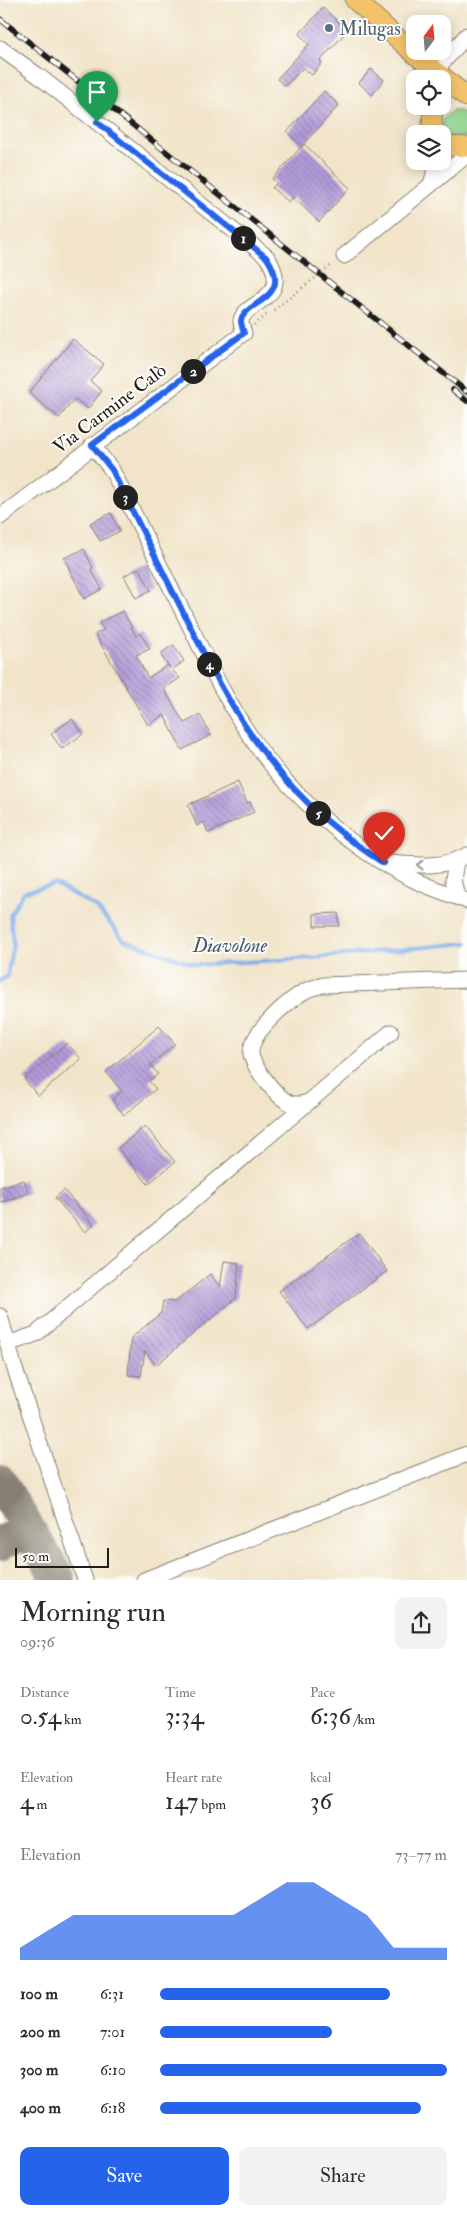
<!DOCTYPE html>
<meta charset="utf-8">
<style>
:root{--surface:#fff;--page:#f2f2f3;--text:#2b2b33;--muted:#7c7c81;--accent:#2563eb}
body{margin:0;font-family:"IM FELL Double Pica",serif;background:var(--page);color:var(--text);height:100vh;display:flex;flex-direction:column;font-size:19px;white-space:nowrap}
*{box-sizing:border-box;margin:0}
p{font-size:16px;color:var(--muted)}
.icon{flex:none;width:28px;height:28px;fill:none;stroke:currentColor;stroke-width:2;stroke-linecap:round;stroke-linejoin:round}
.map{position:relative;height:1580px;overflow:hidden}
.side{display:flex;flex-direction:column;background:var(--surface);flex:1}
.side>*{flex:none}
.needle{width:32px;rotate:16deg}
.fabs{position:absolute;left:406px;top:15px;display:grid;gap:10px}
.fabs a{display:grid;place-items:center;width:45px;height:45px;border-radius:10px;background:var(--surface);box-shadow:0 2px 12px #0003;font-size:25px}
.scale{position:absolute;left:15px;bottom:12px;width:94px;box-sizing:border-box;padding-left:5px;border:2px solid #1c1c1c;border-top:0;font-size:14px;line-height:18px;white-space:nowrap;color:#1c1c1c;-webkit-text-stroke:4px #fdfcf7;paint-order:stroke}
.pin{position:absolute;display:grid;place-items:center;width:42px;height:42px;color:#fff;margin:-51px -21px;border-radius:50% 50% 50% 0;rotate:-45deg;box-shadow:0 0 5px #0007}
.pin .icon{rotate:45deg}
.km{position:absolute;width:25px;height:25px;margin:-12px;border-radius:50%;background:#222;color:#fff;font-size:14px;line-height:25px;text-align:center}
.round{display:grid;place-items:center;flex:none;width:52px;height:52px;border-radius:10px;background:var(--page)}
.overview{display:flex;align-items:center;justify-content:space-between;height:85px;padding:0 20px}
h1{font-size:28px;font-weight:600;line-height:38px}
.stats{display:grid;grid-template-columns:repeat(3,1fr);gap:8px;height:85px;padding:5px 20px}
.stats div{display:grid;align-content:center}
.stats b{font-size:25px;font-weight:600}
.stats small{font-size:14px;font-weight:400}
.stats p{font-size:14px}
.chart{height:140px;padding:10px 20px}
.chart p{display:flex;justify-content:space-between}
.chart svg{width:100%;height:90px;margin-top:5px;fill:var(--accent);opacity:.7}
.cta{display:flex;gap:10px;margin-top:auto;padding:10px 20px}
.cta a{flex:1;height:58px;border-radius:10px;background:var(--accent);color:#fff;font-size:20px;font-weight:600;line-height:58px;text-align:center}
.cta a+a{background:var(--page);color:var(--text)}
ul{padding:0 20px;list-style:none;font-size:16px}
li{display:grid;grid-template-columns:80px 60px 1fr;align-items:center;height:38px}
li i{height:12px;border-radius:6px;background:var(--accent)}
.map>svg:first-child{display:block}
.grass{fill:#8ad08a;stroke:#537653}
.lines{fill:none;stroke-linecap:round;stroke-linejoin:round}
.stream{stroke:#7eafea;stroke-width:4}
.taxiway{stroke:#868072;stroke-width:34}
.building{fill:url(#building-back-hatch)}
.minor-casing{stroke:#868072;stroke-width:17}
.major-casing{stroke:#868072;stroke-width:21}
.path{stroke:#868072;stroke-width:2.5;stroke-dasharray:1 4;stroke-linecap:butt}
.minor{stroke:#fff;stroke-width:15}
.major{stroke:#f4c26a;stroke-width:19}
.rail-casing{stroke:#1c1c1c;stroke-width:5.5}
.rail{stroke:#fdfcf7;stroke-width:4;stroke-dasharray:11;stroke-linecap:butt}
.path-bridge{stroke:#868072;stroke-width:2.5;stroke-dasharray:1 4;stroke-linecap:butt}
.oneway{stroke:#999}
.route-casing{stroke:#fff;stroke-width:10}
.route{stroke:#2563eb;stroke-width:6}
.service-dot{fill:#5c6f8a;stroke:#fdfcf7;stroke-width:2}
.labels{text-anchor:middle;stroke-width:4;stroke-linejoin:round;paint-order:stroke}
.service-label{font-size:19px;fill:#4e5e75;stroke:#fdfcf7;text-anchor:start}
.street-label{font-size:19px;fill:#1c1c1c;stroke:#fdfcf7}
.water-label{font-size:20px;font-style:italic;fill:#43576e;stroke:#fdfcf7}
</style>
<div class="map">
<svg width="467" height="1580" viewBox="0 0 467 1580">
<defs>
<pattern id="building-back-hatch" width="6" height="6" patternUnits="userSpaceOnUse" patternTransform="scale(1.25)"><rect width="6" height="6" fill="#b29bd9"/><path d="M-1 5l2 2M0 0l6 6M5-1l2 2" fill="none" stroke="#907eaf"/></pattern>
</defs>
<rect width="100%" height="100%" fill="#fdfcf7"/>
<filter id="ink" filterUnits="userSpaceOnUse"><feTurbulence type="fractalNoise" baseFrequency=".02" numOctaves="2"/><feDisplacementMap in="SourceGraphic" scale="10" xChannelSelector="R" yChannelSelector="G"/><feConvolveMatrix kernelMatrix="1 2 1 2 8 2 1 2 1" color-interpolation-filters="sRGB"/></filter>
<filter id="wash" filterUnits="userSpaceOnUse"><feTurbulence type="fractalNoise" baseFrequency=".0096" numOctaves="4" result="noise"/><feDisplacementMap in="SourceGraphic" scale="20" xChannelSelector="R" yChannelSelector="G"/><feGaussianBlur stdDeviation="1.12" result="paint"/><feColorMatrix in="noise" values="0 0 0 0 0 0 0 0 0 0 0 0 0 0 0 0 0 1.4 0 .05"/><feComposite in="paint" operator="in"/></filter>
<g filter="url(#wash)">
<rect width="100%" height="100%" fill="#f1e4c9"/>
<polygon class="grass" points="451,111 460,111 467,116 467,137 451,137 444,132 442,120"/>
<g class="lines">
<polyline class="stream" points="0,981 7,976 13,944 10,915 24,892 55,884 96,907 124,940 195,965 313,958 467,943"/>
<g class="taxiway">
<polyline points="0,1482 59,1580"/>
<path d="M0 1544C13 1536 25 1531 36 1543"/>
</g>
</g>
<g id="blocks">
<g class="building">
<polygon points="323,8 348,30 320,61 322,63 312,75 303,68 285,86 277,79 309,44 299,34"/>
<polygon points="371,69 384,80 372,95 359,83"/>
<polygon points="324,91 339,105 302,146 287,132"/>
<polygon points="304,144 350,188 319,222 293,197 289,202 272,188 277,183 272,179"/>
<polygon points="73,339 104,364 90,381 102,391 88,409 75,399 59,418 29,393"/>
<polygon points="111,513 120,531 100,541 90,523"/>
<polygon points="84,549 93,568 91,569 102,589 84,599 64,558"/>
<polygon points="139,568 151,590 136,598 124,576"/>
<polygon points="123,611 136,636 140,633 150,649 136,655 148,678 168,665 170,668 160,654 173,645 184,661 172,670 180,678 164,689 184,723 200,715 211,735 182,750 164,715 148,725 95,634 104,630 99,622"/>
<polygon points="72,719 83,734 62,749 51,734"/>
<polygon points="238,782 247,803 250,802 254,812 208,833 204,822 197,826 188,805"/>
<polygon points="338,913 339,926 314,926 314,914"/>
<polygon points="159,1026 175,1044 150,1065 158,1074 149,1081 156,1089 124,1115 112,1100 122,1091 106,1072"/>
<polygon points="67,1043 81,1059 38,1096 24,1079"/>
<polygon points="145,1126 175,1162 148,1184 118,1148"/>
<polygon points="24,1180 29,1193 0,1202 0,1187"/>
<polygon points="64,1190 94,1225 85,1232 55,1198"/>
<polygon points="359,1233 387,1271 308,1329 279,1291"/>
<polygon points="224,1261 239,1263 236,1298 156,1365 145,1351 141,1376 128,1375 131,1338 161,1313 163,1301 175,1302 210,1274 220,1287"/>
</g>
</g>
</g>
<g filter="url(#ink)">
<use href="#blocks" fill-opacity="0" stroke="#868072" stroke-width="1"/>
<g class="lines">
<defs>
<g id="minor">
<path d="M0 48 40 77 267 257C295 300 243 301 241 321 241 324 243 330 244 333L0 517"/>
<polyline points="435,71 467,35"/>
<polyline points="431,184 438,161"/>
<polyline points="344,256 467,155"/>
<path d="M92 445 112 470C136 517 159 565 183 612 204 654 224 697 250 736 288 793 352 850 414 880 431 888 449 894 467 901"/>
<polyline points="456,861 453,880 457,897"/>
<path d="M388 863C414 865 443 869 467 855"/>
<path d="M308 1102C302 1104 296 1105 290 1103 277 1098 252 1066 251 1053 250 1033 289 1000 305 991 311 988 317 987 323 985L467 980"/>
<polyline points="0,1316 14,1366 85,1580"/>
<polyline points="8,1344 36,1334 391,1032"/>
<polyline points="144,1580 467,1454"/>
</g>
<g id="major">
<polyline points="355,0 416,55 467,97"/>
<polyline points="433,106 432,124 435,134"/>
<polyline points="442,143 449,146 467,147"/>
</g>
</defs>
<use href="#minor" class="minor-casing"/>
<use href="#major" class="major-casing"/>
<g class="path">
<polyline points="274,310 302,288"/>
<polyline points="254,325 269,313"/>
</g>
<use href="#minor" class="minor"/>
<use href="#major" class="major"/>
<defs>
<g id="rail">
<polyline points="0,19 467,392"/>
<polyline points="453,390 467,401"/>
</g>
</defs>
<use href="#rail" class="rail-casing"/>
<use href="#rail" class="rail"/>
<polyline class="path-bridge" points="302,288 333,264"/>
</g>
<defs><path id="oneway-chevron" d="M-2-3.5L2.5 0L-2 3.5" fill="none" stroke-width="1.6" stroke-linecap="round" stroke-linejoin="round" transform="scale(1.25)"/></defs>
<use class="oneway" href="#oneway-chevron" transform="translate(420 865) rotate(-180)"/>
</g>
<g class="lines" filter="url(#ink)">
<defs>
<path id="route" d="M97 122 267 258C295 300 243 301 241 321 241 324 243 330 244 333L92 445 112 470C136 517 159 565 183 612 224 694 256 758 326 820 344 835 364 852 384 863"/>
</defs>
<use href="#route" class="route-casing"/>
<use href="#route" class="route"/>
</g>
<circle class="service-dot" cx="329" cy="28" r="5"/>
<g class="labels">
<g class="service-label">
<text x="339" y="35">Milugas</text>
</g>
<g class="street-label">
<text transform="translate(109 408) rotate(-37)" y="7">Via Carmine Calò</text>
</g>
<g class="water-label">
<text x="230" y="952">Diavolone</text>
</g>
</g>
</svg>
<div class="fabs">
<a><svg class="needle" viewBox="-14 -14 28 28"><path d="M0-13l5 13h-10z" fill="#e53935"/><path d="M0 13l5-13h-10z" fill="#7c7c81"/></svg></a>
<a><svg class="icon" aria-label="locate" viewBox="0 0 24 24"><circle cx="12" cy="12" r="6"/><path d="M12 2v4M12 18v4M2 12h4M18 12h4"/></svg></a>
<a><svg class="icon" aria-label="layers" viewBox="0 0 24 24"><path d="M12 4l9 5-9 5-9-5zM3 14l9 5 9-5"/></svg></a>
</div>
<div class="scale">50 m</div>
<div class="pin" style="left:97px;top:122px;background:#1e9e55"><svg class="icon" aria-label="arrive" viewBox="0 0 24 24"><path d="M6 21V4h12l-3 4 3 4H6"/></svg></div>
<div class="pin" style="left:384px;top:863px;background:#d93025"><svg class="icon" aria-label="check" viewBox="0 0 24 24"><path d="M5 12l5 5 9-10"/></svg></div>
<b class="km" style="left:243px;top:238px">1</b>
<b class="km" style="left:193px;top:371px">2</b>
<b class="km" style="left:125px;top:497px">3</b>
<b class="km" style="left:209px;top:664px">4</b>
<b class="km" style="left:318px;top:813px">5</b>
</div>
<section class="side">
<div class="overview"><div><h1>Morning run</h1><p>09:36</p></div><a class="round"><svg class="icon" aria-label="share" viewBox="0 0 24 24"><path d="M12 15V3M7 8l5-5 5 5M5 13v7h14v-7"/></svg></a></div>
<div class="stats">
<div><p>Distance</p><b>0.54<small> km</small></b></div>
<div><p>Time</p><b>3:34</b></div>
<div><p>Pace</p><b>6:36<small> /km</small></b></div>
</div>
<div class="stats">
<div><p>Elevation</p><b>4<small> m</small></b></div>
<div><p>Heart rate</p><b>147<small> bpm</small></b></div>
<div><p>kcal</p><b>36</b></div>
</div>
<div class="chart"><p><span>Elevation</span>73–77 m</p>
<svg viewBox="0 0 160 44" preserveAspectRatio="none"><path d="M0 44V38L10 30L20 22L30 22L40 22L50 22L60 22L70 22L80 22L90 14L100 6L110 6L120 14L130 22L140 38L150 38L160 38V44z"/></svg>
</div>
<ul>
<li><b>100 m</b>6:31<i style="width:80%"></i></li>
<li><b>200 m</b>7:01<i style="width:60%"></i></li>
<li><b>300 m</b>6:10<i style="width:100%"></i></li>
<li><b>400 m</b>6:18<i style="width:91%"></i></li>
</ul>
<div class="cta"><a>Save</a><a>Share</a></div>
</section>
